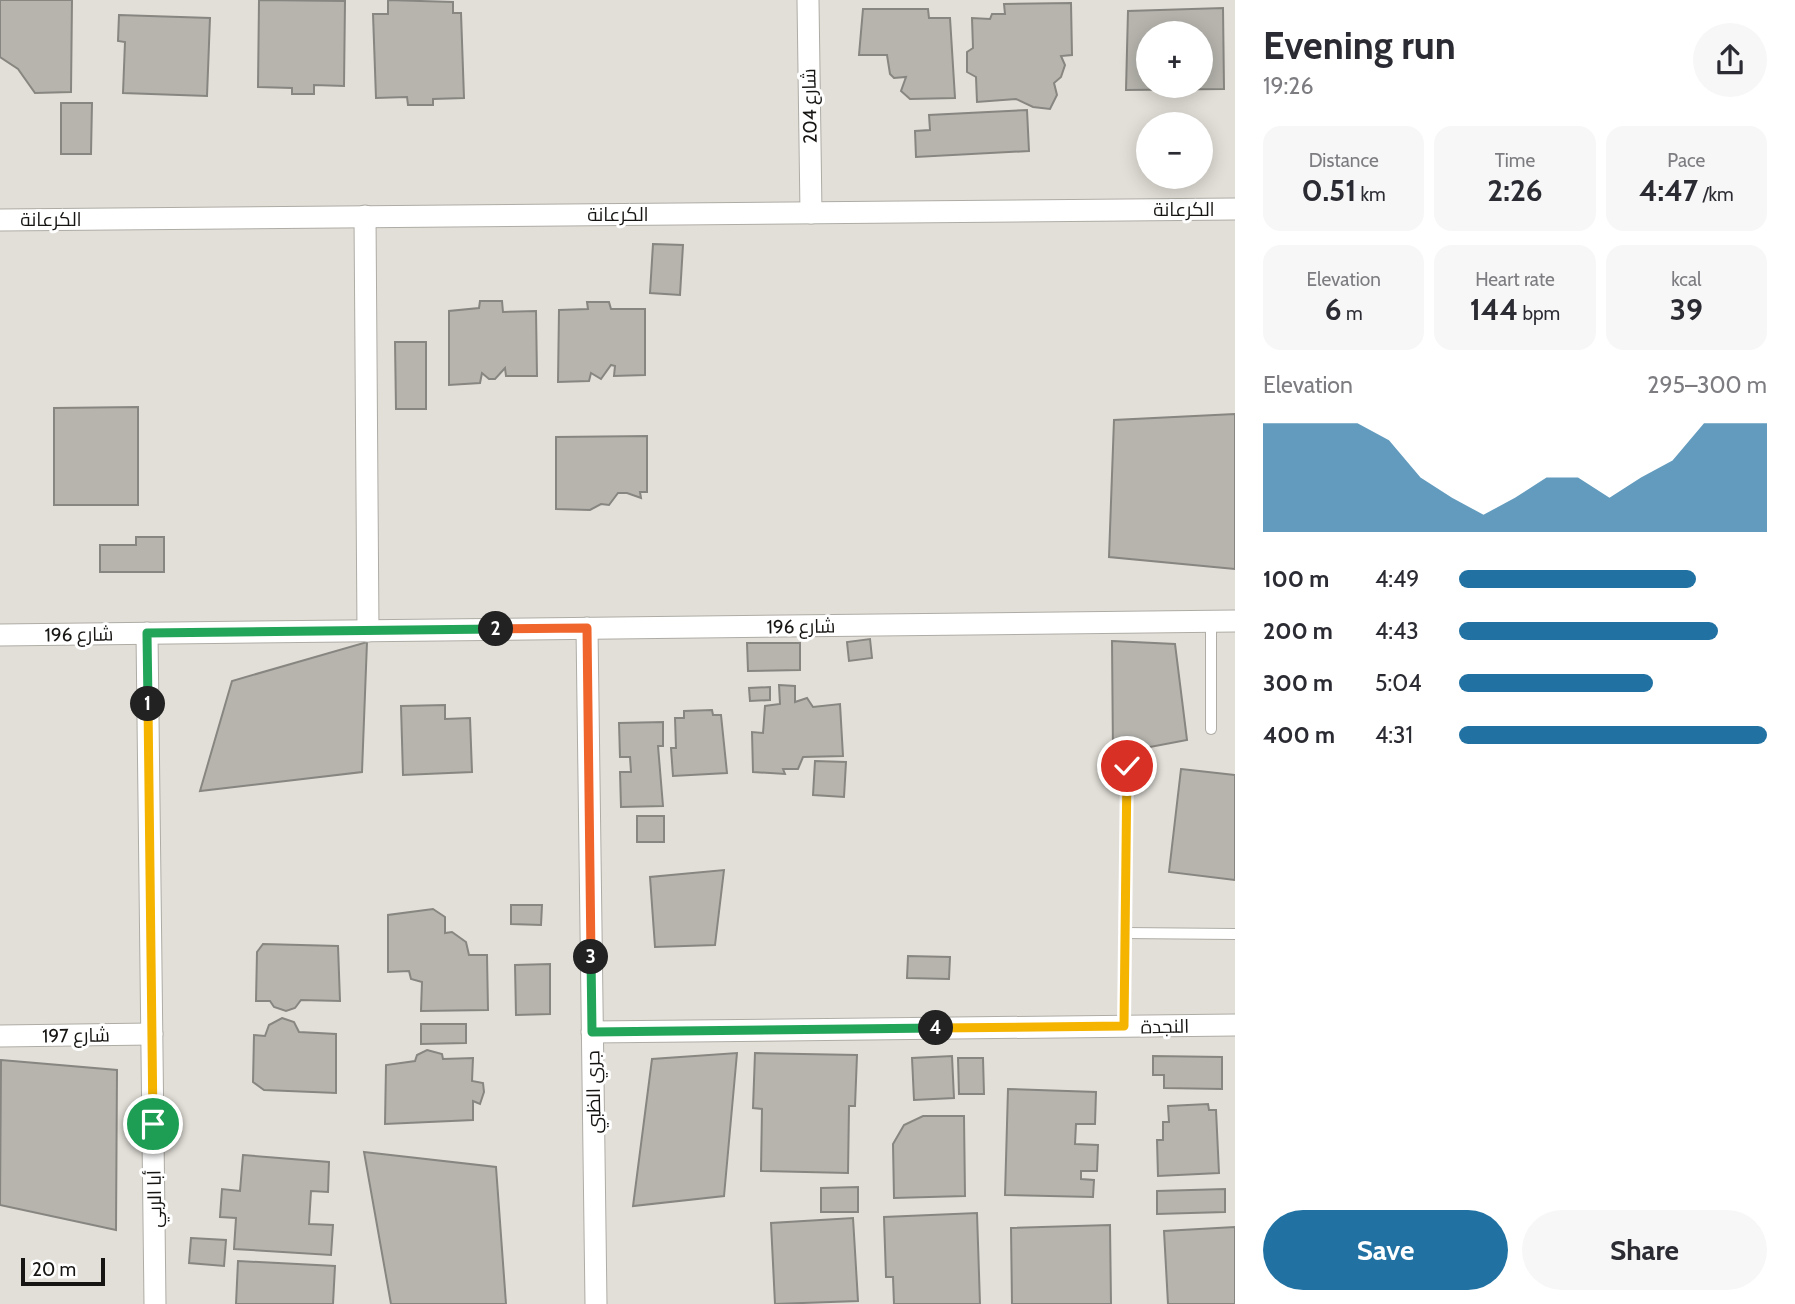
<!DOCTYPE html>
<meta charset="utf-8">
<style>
:root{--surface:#fff;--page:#f7f7f7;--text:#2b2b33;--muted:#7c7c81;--accent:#2172a3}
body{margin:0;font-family:Cabin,Cairo,sans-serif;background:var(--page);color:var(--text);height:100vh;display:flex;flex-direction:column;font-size:26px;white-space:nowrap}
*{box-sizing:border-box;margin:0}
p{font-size:23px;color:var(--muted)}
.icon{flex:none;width:38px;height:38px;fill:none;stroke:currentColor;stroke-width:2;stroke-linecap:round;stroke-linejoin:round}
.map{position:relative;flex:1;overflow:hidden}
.side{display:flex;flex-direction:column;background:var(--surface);width:560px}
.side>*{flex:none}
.tools{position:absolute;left:1136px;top:21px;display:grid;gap:14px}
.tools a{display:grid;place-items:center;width:77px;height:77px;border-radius:50%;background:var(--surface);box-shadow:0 4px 18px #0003;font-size:35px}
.scale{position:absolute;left:21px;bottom:18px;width:84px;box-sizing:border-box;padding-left:7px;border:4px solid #161513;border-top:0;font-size:19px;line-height:24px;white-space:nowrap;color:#161513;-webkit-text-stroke:5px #fff;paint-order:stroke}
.pin{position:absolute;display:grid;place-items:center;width:60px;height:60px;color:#fff;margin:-30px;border:4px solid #fff;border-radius:50%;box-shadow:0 2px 7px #0007}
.km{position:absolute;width:35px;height:35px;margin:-18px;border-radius:50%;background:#222;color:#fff;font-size:19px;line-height:35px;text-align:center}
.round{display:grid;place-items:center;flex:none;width:74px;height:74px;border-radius:37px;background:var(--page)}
.summary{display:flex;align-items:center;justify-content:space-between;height:119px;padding:0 28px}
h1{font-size:38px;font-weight:700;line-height:52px}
.figures{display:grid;grid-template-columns:repeat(3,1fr);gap:10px;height:119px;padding:7px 28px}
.figures div{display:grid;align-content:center;border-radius:18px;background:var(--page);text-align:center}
.figures b{font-size:30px;font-weight:700}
.figures small{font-size:19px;font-weight:400}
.figures p{font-size:19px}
.chart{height:196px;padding:14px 28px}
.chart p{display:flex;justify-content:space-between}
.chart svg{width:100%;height:126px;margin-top:7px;fill:var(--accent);opacity:.7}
.action{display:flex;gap:14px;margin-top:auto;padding:14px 28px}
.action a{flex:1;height:80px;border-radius:42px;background:var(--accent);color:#fff;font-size:28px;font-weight:700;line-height:80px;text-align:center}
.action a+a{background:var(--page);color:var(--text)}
ul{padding:0 28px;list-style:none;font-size:23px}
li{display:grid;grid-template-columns:112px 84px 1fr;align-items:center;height:52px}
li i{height:18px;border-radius:9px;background:var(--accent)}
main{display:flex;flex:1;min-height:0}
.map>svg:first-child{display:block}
.building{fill:#b6b4ad;stroke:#888680;stroke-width:2;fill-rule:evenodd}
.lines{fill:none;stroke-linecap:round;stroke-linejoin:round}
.lane-casing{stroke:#aeaca5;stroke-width:12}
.street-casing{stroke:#aeaca5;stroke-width:23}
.lane{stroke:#fff;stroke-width:10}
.street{stroke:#fff;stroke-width:21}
.split-1-casing{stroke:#fff;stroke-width:14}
.split-2-casing{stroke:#fff;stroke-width:14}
.split-3-casing{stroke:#fff;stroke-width:14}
.split-4-casing{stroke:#fff;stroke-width:14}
.split-5-casing{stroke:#fff;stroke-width:14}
.split-1{stroke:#f5b400;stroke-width:9}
.split-2{stroke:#22a559;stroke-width:9}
.split-3{stroke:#f0652b;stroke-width:9}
.split-4{stroke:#22a559;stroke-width:9}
.split-5{stroke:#f5b400;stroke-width:9}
.labels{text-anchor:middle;stroke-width:6;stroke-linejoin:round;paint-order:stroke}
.street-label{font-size:19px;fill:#161513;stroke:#fff}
</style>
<main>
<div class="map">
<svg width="1235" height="1304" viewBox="0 0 1235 1304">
<rect width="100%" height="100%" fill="#e2dfd8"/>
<g class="building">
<polygon points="0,0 72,0 71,92 35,93 18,69 0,57"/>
<polygon points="259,0 345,1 344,86 314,85 314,94 292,94 292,88 258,87"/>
<polygon points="388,0 453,2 453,13 461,13 464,98 433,99 433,105 408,105 407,97 376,98 373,14 388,14"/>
<polygon points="1071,3 1072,55 1061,56 1065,65 1061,77 1054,83 1057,95 1050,109 1033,107 1016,99 977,102 976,77 967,72 967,52 973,48 972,18 990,19 992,14 1005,14 1004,4"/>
<path d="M1223 8 1224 89 1126 90 1128 11ZM1148 33H1200V86H1148Z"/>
<polygon points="863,9 928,9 929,18 950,18 955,98 910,99 901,91 906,77 894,78 890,74 887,55 859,55"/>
<polygon points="119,15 210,18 207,96 123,93 125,42 118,41"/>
<polygon points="61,103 92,103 91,154 61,154"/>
<polygon points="1027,110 1029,151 916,157 915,131 930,130 929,115"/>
<polygon points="653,244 683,245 680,295 650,293"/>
<polygon points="480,301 502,301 503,312 536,311 537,376 506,376 505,368 495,379 489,379 482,373 480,383 449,385 449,311 479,308"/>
<polygon points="587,302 609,302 611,309 645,309 645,375 614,376 615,366 611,365 601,379 591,373 589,381 558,382 559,310 588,309"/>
<polygon points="395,342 426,342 426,409 396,409"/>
<polygon points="138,407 138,505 54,505 54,408"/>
<polygon points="1235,414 1235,569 1109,557 1114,420"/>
<polygon points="647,436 647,492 640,492 641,498 627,493 618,493 609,505 601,504 590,510 556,509 556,437"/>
<polygon points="136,537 164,537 164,572 100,572 100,545 136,545"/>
<polygon points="870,639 872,658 849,661 847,642"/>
<polygon points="1112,641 1175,644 1187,740 1113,754"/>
<polygon points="367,642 362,772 200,791 232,681"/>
<polygon points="747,643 800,643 800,670 748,671"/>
<polygon points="779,685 795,686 795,702 807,698 813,707 840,704 843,756 803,757 798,769 783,769 785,774 753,772 752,732 763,733 765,706 780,704"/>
<polygon points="770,687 770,700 750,701 749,688"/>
<polygon points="445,705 445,719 470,718 472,772 403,775 401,706"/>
<polygon points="712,710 713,715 721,715 727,773 673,776 671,748 676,748 675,718 684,718 684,711"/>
<polygon points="663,722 663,746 658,746 663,806 621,807 620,772 631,772 630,757 620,757 619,723"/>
<polygon points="815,761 846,762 844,797 813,795"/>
<polygon points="1181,769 1235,775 1235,880 1169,872"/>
<rect x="637" y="816" width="27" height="26"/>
<polygon points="724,870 715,945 655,947 650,877"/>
<polygon points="511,905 542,905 541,925 511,924"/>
<polygon points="433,909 445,917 445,933 452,932 466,942 469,955 487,955 488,1010 421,1011 422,982 411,979 409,971 388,972 388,915"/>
<polygon points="263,944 338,946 340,1001 301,1000 295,1008 286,1011 274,1007 270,1001 256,1001 257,952"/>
<polygon points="908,956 950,957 949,979 907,978"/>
<polygon points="550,964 550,1014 516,1015 515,965"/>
<polygon points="282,1018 294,1022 299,1032 336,1034 336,1093 264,1090 253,1082 254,1035 265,1036 269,1025"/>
<polygon points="421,1024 466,1024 466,1043 421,1044"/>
<polygon points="427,1050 442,1054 443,1059 473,1058 472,1081 483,1083 484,1092 480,1104 473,1101 473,1120 385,1124 386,1065 415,1061 417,1055"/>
<polygon points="737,1053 724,1196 633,1206 652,1059"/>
<polygon points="755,1053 857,1055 855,1106 849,1106 848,1173 761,1171 762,1109 753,1108"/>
<polygon points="952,1056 954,1098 914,1100 912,1058"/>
<polygon points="1153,1056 1222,1057 1222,1089 1164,1088 1164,1075 1153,1075"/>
<polygon points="958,1058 983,1058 984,1094 959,1094"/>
<polygon points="1,1060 117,1070 116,1230 0,1205"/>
<polygon points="1008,1089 1096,1092 1095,1124 1076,1124 1075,1144 1098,1145 1097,1171 1081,1171 1081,1179 1094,1180 1093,1197 1005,1195"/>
<polygon points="1208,1104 1209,1110 1216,1110 1219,1173 1158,1176 1157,1140 1163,1140 1163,1122 1169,1122 1168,1106"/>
<polygon points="923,1116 964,1116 965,1196 894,1198 893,1144 904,1125"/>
<polygon points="364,1152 496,1167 506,1304 391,1304"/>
<polygon points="243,1155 329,1162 328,1192 311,1191 309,1224 333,1225 331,1255 234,1249 236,1218 220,1217 222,1189 240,1191"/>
<polygon points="858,1187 858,1212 821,1212 821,1188"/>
<polygon points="1225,1189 1225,1212 1157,1214 1157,1191"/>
<polygon points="977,1213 980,1304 894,1304 893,1277 886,1277 884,1217"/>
<polygon points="853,1218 858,1301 775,1304 771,1223"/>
<polygon points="1110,1225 1111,1304 1012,1304 1011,1228"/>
<polygon points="1235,1227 1235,1304 1168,1304 1164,1231"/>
<polygon points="191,1238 226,1240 224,1266 189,1263"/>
<polygon points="238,1261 335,1266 333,1304 236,1304"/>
</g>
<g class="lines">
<defs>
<g id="lane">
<polyline points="1211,729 1211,621"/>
<polyline points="1124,933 1235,934"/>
<polyline points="1124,1026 1127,766"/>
</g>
<g id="street">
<polyline points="808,0 811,213"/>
<polyline points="365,216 368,631"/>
<polyline points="0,220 1235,209"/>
<polyline points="587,628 596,1304"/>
<polyline points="147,633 155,1304"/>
<polyline points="0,635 1235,621"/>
<polyline points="592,1032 1235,1025"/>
<polyline points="0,1036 152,1034"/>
</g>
</defs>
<use href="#lane" class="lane-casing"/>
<use href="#street" class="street-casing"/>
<use href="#lane" class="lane"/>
<use href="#street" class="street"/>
</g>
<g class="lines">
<defs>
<polyline id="split-1" points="148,704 153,1124"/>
<polyline id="split-2" points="148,704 147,633 496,629"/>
<polyline id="split-3" points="496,629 587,628 591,957"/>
<polyline id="split-4" points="591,957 592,1032 936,1028"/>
<polyline id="split-5" points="936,1028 1124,1026 1127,766"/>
</defs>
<use href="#split-1" class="split-1-casing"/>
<use href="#split-2" class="split-2-casing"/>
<use href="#split-3" class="split-3-casing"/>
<use href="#split-4" class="split-4-casing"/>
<use href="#split-5" class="split-5-casing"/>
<use href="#split-1" class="split-1"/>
<use href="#split-2" class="split-2"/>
<use href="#split-3" class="split-3"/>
<use href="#split-4" class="split-4"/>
<use href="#split-5" class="split-5"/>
</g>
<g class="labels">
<g class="street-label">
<text transform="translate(809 106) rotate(-91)" y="7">شارع 204</text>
<text x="1184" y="216">الكرعانة</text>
<text x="618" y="221">الكرعانة</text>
<text x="51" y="226">الكرعانة</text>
<text transform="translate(801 626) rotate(-1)" y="7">شارع 196</text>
<text transform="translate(79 634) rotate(-1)" y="7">شارع 196</text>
<text transform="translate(1165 1026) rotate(-1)" y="7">النجدة</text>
<text transform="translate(76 1035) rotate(-1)" y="7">شارع 197</text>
<text transform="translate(593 1092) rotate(-91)" y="7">جري الظبي</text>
<text transform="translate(154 1199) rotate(-91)" y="7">أبا الربي</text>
</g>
</g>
</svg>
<div class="tools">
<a>+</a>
<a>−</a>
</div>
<div class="scale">20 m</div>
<div class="pin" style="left:153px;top:1124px;background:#1e9e55"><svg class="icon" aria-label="arrive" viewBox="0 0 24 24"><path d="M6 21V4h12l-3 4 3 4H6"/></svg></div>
<div class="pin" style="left:1127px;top:766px;background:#d93025"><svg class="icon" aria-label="check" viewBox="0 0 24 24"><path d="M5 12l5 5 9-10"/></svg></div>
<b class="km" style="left:148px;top:704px">1</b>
<b class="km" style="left:496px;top:629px">2</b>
<b class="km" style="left:591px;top:957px">3</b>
<b class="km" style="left:936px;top:1028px">4</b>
</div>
<section class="side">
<div class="summary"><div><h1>Evening run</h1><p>19:26</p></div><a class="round"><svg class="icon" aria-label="share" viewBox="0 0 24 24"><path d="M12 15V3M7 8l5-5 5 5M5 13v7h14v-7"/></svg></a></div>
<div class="figures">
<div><p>Distance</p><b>0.51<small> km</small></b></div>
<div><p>Time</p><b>2:26</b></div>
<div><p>Pace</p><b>4:47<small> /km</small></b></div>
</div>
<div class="figures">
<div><p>Elevation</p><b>6<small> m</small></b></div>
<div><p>Heart rate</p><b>144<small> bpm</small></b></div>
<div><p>kcal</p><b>39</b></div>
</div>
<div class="chart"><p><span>Elevation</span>295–300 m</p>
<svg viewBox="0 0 160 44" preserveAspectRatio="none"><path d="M0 44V6L10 6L20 6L30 6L40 12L50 25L60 32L70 38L80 32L90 25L100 25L110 32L120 25L130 19L140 6L150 6L160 6V44z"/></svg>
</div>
<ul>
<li><b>100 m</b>4:49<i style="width:77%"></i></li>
<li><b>200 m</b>4:43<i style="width:84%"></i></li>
<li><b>300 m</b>5:04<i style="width:63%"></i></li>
<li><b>400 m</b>4:31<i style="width:100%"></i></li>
</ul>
<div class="action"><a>Save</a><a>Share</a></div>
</section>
</main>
